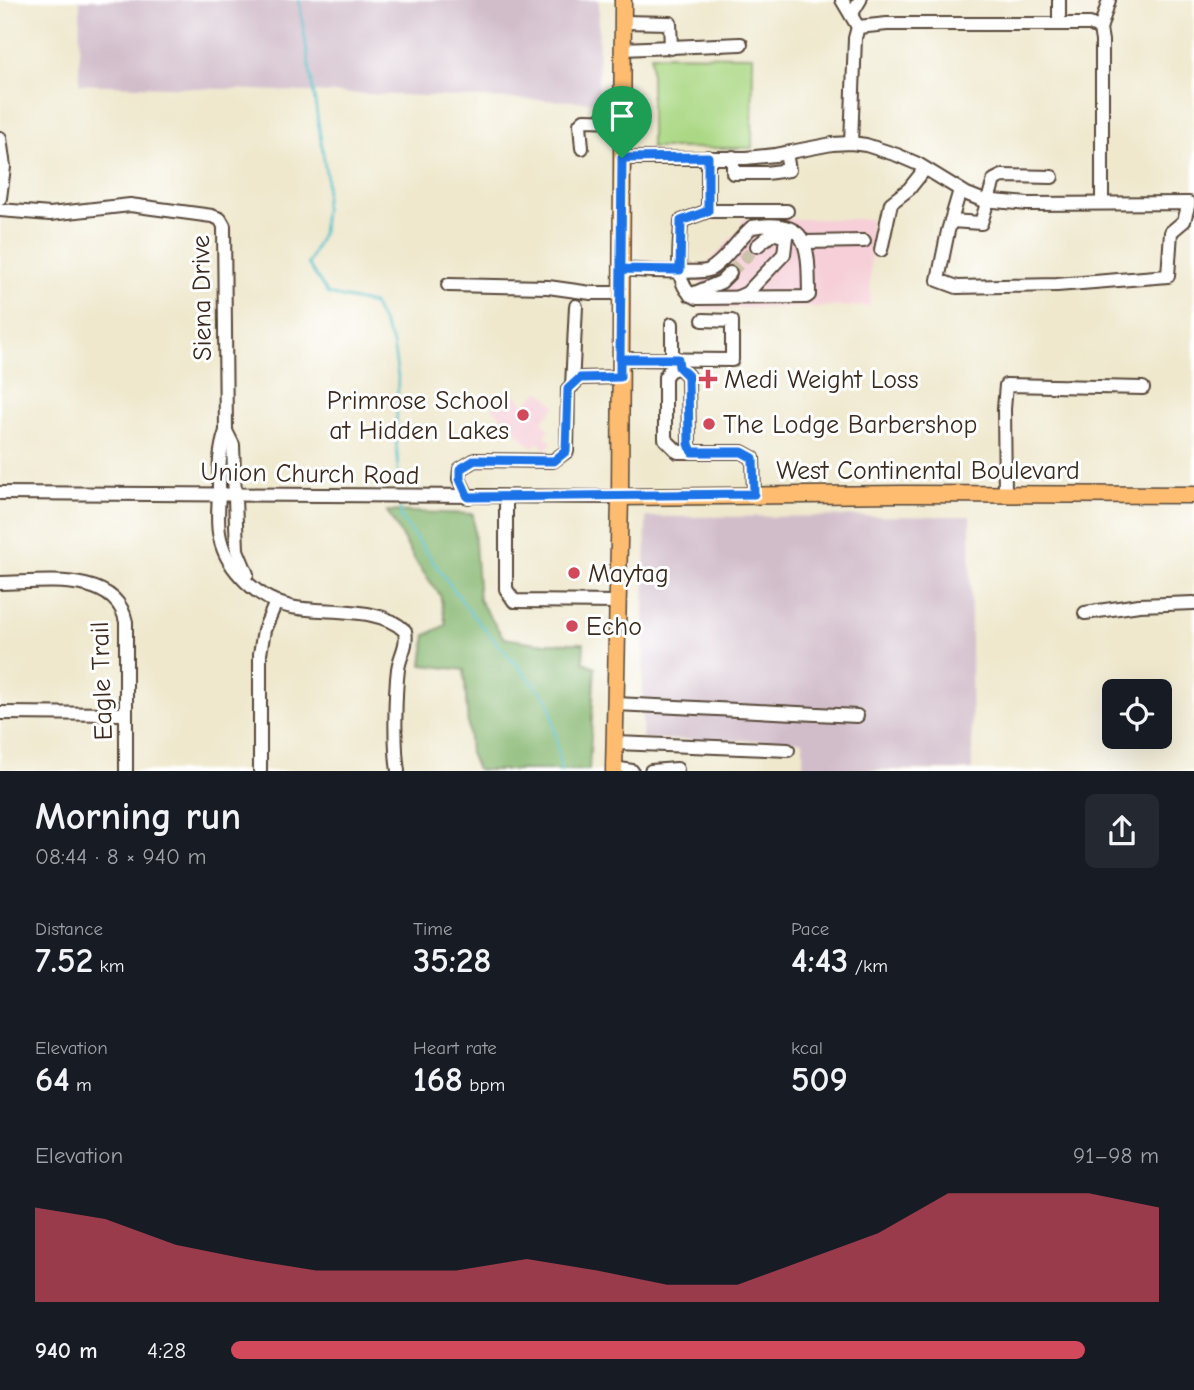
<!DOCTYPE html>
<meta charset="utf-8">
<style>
:root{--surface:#171b24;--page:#242831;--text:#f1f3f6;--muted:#9ea1a6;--accent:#d1495b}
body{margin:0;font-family:"Comic Neue",sans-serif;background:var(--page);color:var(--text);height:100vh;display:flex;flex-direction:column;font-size:26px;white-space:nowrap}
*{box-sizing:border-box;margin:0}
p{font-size:23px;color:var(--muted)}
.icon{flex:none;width:38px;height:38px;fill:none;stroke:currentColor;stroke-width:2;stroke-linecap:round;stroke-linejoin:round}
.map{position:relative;height:771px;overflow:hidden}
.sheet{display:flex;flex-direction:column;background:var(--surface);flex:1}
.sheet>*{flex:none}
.controls{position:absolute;left:1102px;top:679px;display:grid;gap:14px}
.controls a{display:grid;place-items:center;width:70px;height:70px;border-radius:10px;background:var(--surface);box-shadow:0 7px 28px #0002;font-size:35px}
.pin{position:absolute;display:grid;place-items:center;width:60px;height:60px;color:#fff;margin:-72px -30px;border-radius:50% 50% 50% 0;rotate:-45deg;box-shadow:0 0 7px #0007}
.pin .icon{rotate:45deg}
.round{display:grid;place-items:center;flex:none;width:74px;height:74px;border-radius:10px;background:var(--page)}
.summary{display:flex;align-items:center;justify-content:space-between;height:119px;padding:0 35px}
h1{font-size:38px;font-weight:700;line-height:52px}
.stats{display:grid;grid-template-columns:repeat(3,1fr);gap:10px;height:119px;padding:7px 35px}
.stats div{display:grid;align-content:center}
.stats b{font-size:35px;font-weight:700}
.stats small{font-size:19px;font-weight:400}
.stats p{font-size:19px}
.chart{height:196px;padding:14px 35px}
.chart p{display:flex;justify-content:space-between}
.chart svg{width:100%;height:126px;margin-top:7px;fill:var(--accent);opacity:.7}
ul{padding:0 35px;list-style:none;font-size:23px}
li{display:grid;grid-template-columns:112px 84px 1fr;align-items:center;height:52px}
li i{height:18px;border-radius:9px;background:var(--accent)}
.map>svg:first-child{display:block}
.built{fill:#f6cfd8}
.industrial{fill:#d1bdca}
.green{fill:#abd884;stroke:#738151;stroke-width:2}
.forest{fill:#88b872;stroke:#627148;stroke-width:2}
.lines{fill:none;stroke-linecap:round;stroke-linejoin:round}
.stream{stroke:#4fbdc7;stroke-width:2.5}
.minor-tunnel{stroke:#cbc2aa;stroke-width:12;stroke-dasharray:12 6;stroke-linecap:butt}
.minor-casing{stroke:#564638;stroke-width:16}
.major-casing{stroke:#564638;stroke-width:19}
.minor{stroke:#fff;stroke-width:12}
.major{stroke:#fdbc70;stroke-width:16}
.route-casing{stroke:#fff;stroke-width:14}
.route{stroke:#1a73e8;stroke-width:9}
.poi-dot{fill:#d1495b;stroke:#fff;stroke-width:2.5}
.labels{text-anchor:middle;stroke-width:6;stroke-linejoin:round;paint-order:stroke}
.street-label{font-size:26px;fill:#3b2a1e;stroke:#fff}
.poi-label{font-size:26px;fill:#3b2a1e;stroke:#fff;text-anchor:start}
</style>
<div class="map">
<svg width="1194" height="771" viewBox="0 0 1194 771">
<rect width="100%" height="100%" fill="#fff"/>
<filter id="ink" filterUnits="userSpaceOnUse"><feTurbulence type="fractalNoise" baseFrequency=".0143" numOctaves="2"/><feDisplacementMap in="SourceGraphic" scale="14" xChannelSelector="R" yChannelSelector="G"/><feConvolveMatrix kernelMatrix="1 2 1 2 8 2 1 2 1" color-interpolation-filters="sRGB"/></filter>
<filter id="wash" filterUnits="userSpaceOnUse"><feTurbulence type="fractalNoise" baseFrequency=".00686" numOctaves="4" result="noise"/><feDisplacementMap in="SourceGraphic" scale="28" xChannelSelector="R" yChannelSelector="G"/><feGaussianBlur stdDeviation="1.57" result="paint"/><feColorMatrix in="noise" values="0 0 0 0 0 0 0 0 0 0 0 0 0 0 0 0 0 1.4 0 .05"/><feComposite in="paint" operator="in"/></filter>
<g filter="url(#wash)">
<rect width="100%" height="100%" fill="#efe8cd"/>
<g class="built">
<polygon points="742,219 871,219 870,306 701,309 700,266 708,263 742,227"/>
<polygon points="510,389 525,404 540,390 556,406 542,421 550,430 545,436 552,442 545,449 538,442 532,447 492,408"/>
</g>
<g class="industrial">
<polygon points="80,0 599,0 598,102 79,84"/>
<polygon points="970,516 972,770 803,770 803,741 642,739 646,517"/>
</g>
<polygon class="green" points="651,55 753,56 752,148 651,148"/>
<polygon class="forest" points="387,511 473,514 479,600 504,638 537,643 584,643 583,662 595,667 589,770 477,770 470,753 464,670 422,665 426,635 446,625 440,595 418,565"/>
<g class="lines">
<g class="stream">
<polyline points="299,0 327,179 322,233 308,264 328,294 373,304 393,344 398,377 396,434 399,488"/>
<polyline points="400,506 401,518 473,616 550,702 561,771"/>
</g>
</g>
</g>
<g filter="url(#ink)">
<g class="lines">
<polyline class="minor-tunnel" points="730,273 757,246"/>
<defs>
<g id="minor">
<polyline points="842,0 858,27"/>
<polyline points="851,15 860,0"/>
<polyline points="623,22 670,23 671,48"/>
<polyline points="1059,24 1059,0"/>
<polyline points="1100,29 1109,0"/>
<polyline points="623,49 741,44"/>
<polyline points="0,138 4,167 0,198"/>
<polyline points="851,143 855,38 858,27 887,24 1090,24 1100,29 1102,41 1102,203"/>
<polyline points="582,148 580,124 584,120 622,121"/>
<polyline points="733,157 733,173 766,173 789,170 786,153"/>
<polyline points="622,158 746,158 775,155 832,144 851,143 866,145 897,155 918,164 967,194 982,200 1028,204 1189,203 1184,221 1171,232 1168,276 1057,285 957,287 938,280 948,231 960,190"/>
<path d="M0 210 50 214 130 205 212 216 220 219 224 226 226 431C219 451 219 469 219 490 219 505 216 523 220 538 227 570 259 600 291 607 324 614 379 605 405 631 408 646 400 655 398 669 395 694 394 746 398 771"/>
<polyline points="708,211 787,211"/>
<polyline points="951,221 981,223 994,180 1002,176 1052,177"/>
<polyline points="805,242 864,241"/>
<polyline points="881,250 891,203 909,189 925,169"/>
<path d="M621 269C634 270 701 274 709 270 724 262 739 238 752 227 812 217 808 250 809 295L806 297 697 298C671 288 681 243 681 221L708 211V157"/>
<polyline points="448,285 548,287 591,293 620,293"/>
<polyline points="690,295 721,282 730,273"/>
<polyline points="738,297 747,293 784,254 786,237 773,233 757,246"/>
<polyline points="672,324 672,359"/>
<polyline points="620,359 732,360 732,321 703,320"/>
<polyline points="678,359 679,367 688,376 689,444 692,452 742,452 753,458 754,494"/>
<polyline points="679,367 669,371 665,377 665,439 678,452 692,452"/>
<polyline points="572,386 576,306"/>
<polyline points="226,431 233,445 237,550 247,574"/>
<polyline points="0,493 620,497"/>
<polyline points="1005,493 1004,409 1006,385 1143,388"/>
<polyline points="468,497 459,479 460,469 475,460 553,461 567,451 568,389 580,378 620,377"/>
<polyline points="506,497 506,589 514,601 618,602"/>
<path d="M0 583C40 583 116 570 126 622V771"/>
<polyline points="1085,613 1139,605 1194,603"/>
<polyline points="616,704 857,716"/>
<polyline points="0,713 125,714"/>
<polyline points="616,743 788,750"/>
<polyline points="614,768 632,771"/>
<polyline points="260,771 260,654 264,630 276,602"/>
<polyline points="651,771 677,769"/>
</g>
<g id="major">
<polyline points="620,497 903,494 1194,495"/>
<polyline points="614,771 620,497 623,0"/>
</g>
</defs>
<use href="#minor" class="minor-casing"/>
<use href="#major" class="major-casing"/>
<use href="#minor" class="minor"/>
<use href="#major" class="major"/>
</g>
</g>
<g class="lines" filter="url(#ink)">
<defs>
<polyline id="route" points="622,158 620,359 620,377 580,378 568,389 566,451 554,461 475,460 460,469 460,479 468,497 754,494 753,458 742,452 692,452 689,444 688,376 679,367 678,359 620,359 621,269 680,270 681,221 708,211 708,157 622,158"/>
</defs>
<use href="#route" class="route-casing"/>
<use href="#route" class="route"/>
</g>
<g class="poi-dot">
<path d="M704.5 368.5h7v7h7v7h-7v7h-7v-7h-7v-7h7z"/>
<circle cx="523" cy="415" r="7"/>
<circle cx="709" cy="424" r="7"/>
<circle cx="574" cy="573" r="7"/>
<circle cx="572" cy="626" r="7"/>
</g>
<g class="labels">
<g class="street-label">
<text transform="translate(201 298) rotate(-91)" y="9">Siena Drive</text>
<text x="928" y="479">West Continental Boulevard</text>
<text transform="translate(310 473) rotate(1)" y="9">Union Church Road</text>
<text transform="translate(101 681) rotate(-92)" y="9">Eagle Trail</text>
</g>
<g class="poi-label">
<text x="724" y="388">Medi Weight Loss</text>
<text x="509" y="409" text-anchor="end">Primrose School<tspan x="509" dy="30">at Hidden Lakes</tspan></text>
<text x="723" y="433">The Lodge Barbershop</text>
<text x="588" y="582">Maytag</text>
<text x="586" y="635">Echo</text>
</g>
</g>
</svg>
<div class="controls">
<a><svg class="icon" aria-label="locate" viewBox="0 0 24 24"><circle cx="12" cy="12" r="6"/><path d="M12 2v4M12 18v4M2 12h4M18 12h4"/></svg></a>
</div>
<div class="pin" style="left:622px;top:158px;background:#1e9e55"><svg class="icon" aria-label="arrive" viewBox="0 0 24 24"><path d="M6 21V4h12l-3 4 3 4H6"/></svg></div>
</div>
<section class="sheet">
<div class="summary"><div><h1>Morning run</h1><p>08:44 · 8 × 940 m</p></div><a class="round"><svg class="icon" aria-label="share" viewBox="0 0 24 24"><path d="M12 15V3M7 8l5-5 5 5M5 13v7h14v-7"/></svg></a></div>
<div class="stats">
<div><p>Distance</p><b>7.52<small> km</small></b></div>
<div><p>Time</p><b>35:28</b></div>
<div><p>Pace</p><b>4:43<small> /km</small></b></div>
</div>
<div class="stats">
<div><p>Elevation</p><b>64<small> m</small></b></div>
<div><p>Heart rate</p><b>168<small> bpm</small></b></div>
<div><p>kcal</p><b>509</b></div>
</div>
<div class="chart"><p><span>Elevation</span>91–98 m</p>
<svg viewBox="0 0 160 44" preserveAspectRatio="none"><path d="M0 44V11L10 15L20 24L30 29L40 33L50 33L60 33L70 29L80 33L90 38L100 38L110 29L120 20L130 6L140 6L150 6L160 11V44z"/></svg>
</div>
<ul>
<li><b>940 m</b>4:28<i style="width:92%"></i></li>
</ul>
</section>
